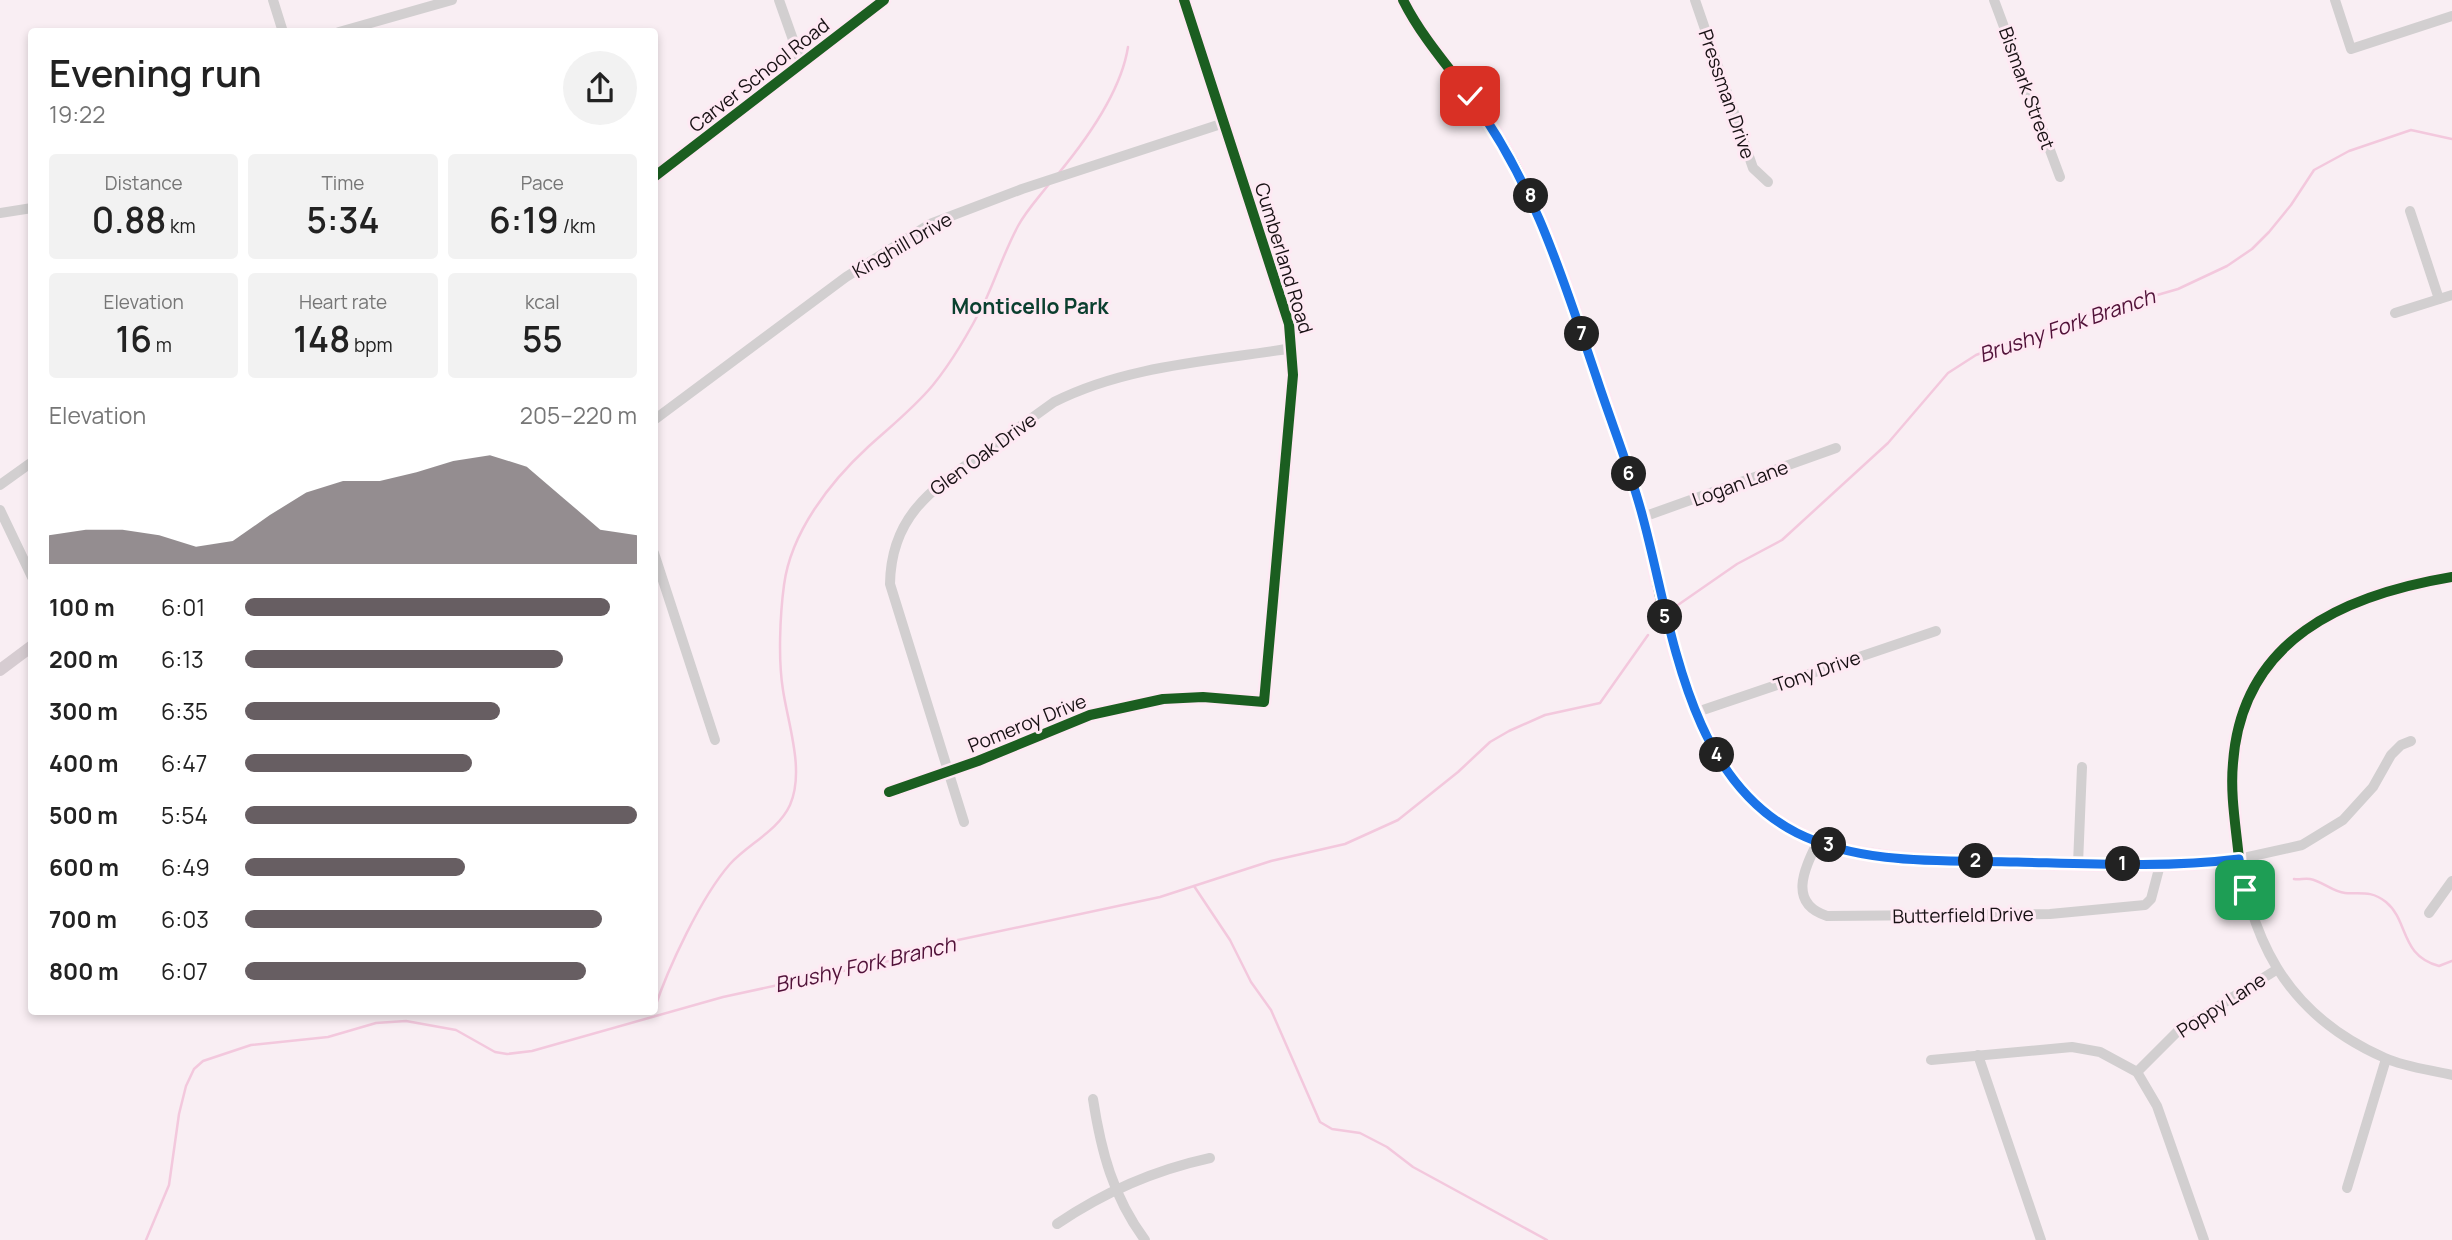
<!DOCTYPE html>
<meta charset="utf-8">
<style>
:root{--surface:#fff;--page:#f2f2f2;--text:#222;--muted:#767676;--accent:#675e62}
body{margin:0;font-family:Manrope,sans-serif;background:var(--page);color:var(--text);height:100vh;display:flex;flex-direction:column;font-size:26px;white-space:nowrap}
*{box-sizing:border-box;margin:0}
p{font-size:23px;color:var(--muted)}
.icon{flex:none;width:38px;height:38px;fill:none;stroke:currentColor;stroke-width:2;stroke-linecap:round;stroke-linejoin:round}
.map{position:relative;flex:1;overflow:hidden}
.side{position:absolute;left:28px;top:28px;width:630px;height:987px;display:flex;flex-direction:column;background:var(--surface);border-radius:7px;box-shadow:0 4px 10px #0003}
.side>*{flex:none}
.pin{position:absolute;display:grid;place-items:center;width:60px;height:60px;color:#fff;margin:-30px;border-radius:14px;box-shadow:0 4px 10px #0006}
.km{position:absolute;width:35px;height:35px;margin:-18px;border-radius:50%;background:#222;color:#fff;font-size:19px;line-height:35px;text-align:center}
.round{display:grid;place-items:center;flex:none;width:74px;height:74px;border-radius:37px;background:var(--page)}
.overview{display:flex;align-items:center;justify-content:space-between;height:119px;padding:0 21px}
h1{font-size:38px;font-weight:600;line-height:52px}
.figures{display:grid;grid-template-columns:repeat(3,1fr);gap:10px;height:119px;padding:7px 21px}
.figures div{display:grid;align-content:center;border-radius:7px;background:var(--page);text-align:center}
.figures b{font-size:35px;font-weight:600}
.figures small{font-size:19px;font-weight:400}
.figures p{font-size:19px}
.chart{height:196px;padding:14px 21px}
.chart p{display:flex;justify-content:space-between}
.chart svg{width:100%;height:126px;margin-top:7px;fill:var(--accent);opacity:.7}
ul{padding:0 21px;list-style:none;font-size:23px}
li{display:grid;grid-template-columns:112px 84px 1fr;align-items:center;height:52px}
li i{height:18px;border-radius:9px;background:var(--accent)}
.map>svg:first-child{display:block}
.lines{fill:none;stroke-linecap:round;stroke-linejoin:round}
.stream{stroke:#f3c8dd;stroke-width:2.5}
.minor{stroke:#d2cfd0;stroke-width:10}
.major{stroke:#d6ccd1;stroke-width:12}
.cycleway-casing{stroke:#fee9f3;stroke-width:15}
.cycleway{stroke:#1b5e20;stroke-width:10}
.route-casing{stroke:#fff;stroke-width:14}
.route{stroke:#1a73e8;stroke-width:9}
.labels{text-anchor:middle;stroke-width:6;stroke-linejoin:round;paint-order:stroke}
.street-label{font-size:19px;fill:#181114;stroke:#fee9f3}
.neighbourhood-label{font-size:21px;font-weight:bold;fill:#0b3f2f;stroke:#fee9f3}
.water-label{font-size:21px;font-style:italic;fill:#511138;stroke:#fee9f3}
</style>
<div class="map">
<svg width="2452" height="1240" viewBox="0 0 2452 1240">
<rect width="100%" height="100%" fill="#f9eef3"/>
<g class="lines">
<g class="stream">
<path d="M1058 174C1087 139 1121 92 1128 47"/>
<polyline points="1675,607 1737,564 1782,540 1888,443 1948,373 1976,355 2081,317 2178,289 2227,266 2252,249 2269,232 2291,205 2314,170 2349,151 2411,130 2452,139"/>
<path d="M2294 879C2300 880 2304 878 2310 879 2322 881 2333 892 2345 893 2360 894 2371 890 2386 902 2409 921 2400 956 2439 966L2452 961"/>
<polyline points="1194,886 1230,940 1251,982 1271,1010 1320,1122 1332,1129 1360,1133 1387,1147 1413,1167 1547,1240"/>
<path d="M654 1010C668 968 701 897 730 864 748 844 778 831 790 805 805 771 788 724 783 690 778 660 780 615 784 585 791 532 830 482 868 447 890 427 914 408 933 385 954 359 971 329 986 299 997 275 1005 250 1018 226 1026 211 1039 197 1049 184"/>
<polyline points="146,1240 169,1185 179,1114 186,1086 194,1069 203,1061 251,1045 328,1037 376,1023 406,1021 456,1030 495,1052 507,1054 532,1051 723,997 889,961 958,940 1160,897 1271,861 1345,844 1398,820 1458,772 1490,742 1509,731 1545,715 1600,703 1648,635"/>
</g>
<g class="minor">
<polyline points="273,0 283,32"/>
<polyline points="779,0 802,65"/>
<polyline points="1403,0 1431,45 1492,125 1530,195 1561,271 1643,517 1668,628 1697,712 1724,767 1738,787 1778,822 1798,834 1840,848 1915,859 2160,865 2239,859 2302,845 2343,820 2373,787 2391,755 2401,745 2411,741"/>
<polyline points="1695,0 1753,168 1768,182"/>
<polyline points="1994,0 2060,177"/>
<polyline points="2335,0 2351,49 2452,16"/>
<polyline points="339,32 452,0"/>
<polyline points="2410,211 2439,299"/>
<polyline points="0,213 32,208"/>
<polyline points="2395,313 2452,295"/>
<polyline points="654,420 846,277 930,224 1022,189 1224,123"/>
<polyline points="0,485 32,462"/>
<polyline points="0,510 32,577"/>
<polyline points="1643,517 1836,448"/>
<polyline points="654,553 715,740"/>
<path d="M2452 577C2354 594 2255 631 2235 741 2230 771 2233 801 2236 831 2247 936 2284 1014 2385 1058 2405 1067 2431 1070 2452 1075"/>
<polyline points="1697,712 1936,631"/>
<polyline points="889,792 978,761 1090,715 1163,699 1203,697 1264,702 1293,375 1289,324 1184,0"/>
<path d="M964 822 890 584C891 518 929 491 979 456 1004 438 1029 420 1054 402 1127 365 1213 361 1293 348"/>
<path d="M1818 841C1806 866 1786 903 1827 916L2050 914 2145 905 2151 899 2160 865"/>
<polyline points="2078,864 2082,767"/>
<polyline points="2429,913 2452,881"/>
<polyline points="1978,1055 2041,1240"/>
<polyline points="1931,1060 2072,1047 2100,1052 2137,1072 2157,1106 2204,1240"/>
<polyline points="2137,1072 2177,1032 2276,970"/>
<path d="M1093 1099C1101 1151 1113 1197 1145 1240"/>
<polyline points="2347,1188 2386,1059"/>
<path d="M1057 1224C1104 1192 1155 1170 1210 1158"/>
</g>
<g class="major">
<polyline points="654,177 884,0"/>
<polyline points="0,670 32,646"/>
</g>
<defs>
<g id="cycleway">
<path d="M1403 0C1426 46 1463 82 1491 125 1521 169 1542 219 1560 269 1589 349 1616 431 1642 513 1651 541 1654 572 1661 601 1681 684 1716 793 1798 833 1860 864 1936 859 2003 861 2082 864 2161 869 2239 859 2236 827 2230 795 2233 763 2242 639 2344 595 2452 577"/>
<polyline points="654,177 884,0"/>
<polyline points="889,792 978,761 1090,715 1163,699 1203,697 1264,702 1293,375 1289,324 1184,0"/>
</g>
</defs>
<use href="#cycleway" class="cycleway-casing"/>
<use href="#cycleway" class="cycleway"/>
</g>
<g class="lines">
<defs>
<path id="route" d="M1470 96C1535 185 1562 276 1597 379 1612 425 1631 471 1643 518 1672 625 1686 777 1797 833 1863 866 1946 860 2017 862 2091 864 2165 868 2239 859L2245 890"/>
</defs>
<use href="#route" class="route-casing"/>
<use href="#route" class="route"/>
</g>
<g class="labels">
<g class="street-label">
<text transform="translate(759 75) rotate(-38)" y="7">Carver School Road</text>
<text transform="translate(2027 88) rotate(70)" y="7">Bismark Street</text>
<text transform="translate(1727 94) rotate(71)" y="7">Pressman Drive</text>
<text transform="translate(902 245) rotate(-30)" y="7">Kinghill Drive</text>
<text transform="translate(1284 258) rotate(73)" y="7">Cumberland Road</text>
<text transform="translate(983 454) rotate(-36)" y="7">Glen Oak Drive</text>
<text transform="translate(1740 483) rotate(-20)" y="7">Logan Lane</text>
<text transform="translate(1817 671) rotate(-19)" y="7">Tony Drive</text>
<text transform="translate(1027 723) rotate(-22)" y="7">Pomeroy Drive</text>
<text transform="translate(1963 915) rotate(-1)" y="7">Butterfield Drive</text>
<text transform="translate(2221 1005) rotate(-33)" y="7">Poppy Lane</text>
</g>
<g class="neighbourhood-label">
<text x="1030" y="314">Monticello Park</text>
</g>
<g class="water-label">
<text transform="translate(2067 326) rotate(-19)" y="7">Brushy Fork Branch</text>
<text transform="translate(865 965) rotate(-13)" y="7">Brushy Fork Branch</text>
</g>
</g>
</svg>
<div class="pin" style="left:2245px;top:890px;background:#1e9e55"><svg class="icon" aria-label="arrive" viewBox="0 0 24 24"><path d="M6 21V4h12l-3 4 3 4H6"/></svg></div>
<div class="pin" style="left:1470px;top:96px;background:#d93025"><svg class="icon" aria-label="check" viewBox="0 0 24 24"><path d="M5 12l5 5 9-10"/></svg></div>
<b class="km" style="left:2123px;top:864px">1</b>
<b class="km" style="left:1976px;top:861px">2</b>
<b class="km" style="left:1829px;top:845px">3</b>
<b class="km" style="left:1717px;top:755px">4</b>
<b class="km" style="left:1665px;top:617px">5</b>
<b class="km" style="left:1629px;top:474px">6</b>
<b class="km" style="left:1582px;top:334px">7</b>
<b class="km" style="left:1531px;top:196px">8</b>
<section class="side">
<div class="overview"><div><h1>Evening run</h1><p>19:22</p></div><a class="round"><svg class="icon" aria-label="share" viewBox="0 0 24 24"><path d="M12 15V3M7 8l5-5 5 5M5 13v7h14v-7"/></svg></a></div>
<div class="figures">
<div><p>Distance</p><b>0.88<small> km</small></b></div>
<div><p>Time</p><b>5:34</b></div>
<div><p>Pace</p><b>6:19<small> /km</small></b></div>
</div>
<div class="figures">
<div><p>Elevation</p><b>16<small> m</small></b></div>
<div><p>Heart rate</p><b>148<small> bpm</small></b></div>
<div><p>kcal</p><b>55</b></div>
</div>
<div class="chart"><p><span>Elevation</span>205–220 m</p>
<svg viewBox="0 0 160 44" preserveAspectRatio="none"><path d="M0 44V34L10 32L20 32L30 34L40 38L50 36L60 27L70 19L80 15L90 15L100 12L110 8L120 6L130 10L140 21L150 32L160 34V44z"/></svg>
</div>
<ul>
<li><b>100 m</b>6:01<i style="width:93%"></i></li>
<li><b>200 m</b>6:13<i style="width:81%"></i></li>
<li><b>300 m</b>6:35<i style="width:65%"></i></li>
<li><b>400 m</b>6:47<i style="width:58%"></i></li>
<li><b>500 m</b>5:54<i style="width:100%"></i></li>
<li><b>600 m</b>6:49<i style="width:56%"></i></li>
<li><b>700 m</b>6:03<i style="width:91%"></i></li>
<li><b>800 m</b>6:07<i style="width:87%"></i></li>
</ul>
</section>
</div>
